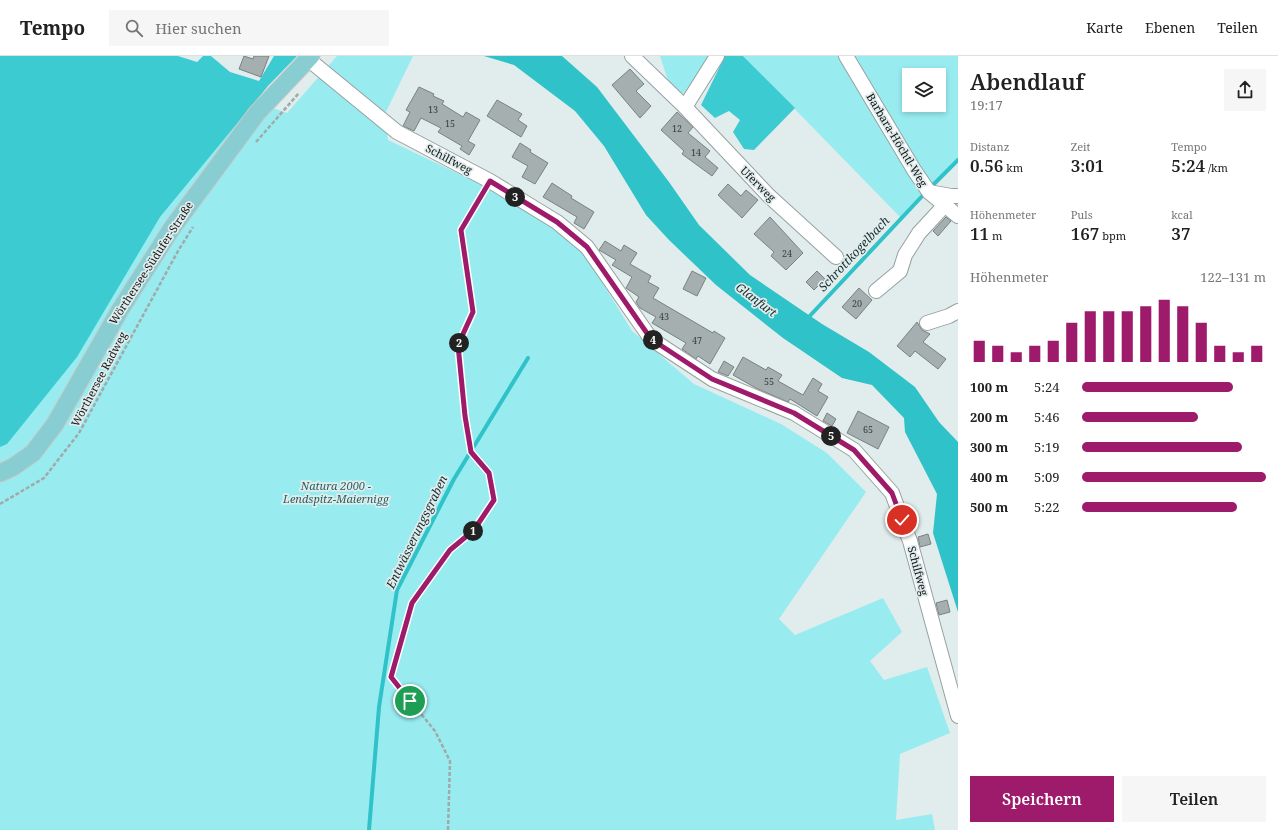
<!DOCTYPE html>
<html lang="de">
<meta charset="utf-8">
<style>
:root{--surface:#fff;--page:#f6f6f6;--text:#222;--muted:#767676;--line:#e0e0e0;--accent:#9e1a6b}
body{margin:0;font-family:"Noto Serif",serif;background:var(--page);color:var(--text);height:100vh;display:flex;flex-direction:column;font-size:15px;white-space:nowrap}
*{box-sizing:border-box;margin:0}
p{font-size:13px;color:var(--muted)}
.icon{flex:none;width:22px;height:22px;fill:none;stroke:currentColor;stroke-width:2;stroke-linecap:round;stroke-linejoin:round}
.map{position:relative;flex:1;overflow:hidden}
.drawer{display:flex;flex-direction:column;background:var(--surface);width:320px}
.drawer>*{flex:none}
.fabs{position:absolute;left:902px;top:12px;display:grid;gap:8px}
.fabs a{display:grid;place-items:center;width:44px;height:44px;border-radius:0px;background:var(--surface);box-shadow:0 2px 6px #0003;font-size:20px}
.pin{position:absolute;display:grid;place-items:center;width:34px;height:34px;color:#fff;margin:-17px;border:2px solid #fff;border-radius:50%;box-shadow:0 1px 4px #0007}
.km{position:absolute;width:20px;height:20px;margin:-10px;border-radius:50%;background:#222;color:#fff;font-size:11px;line-height:20px;text-align:center}
.round{display:grid;place-items:center;flex:none;width:42px;height:42px;border-radius:0px;background:var(--page)}
.overview{display:flex;align-items:center;justify-content:space-between;height:68px;padding:0 12px}
h1{font-size:22px;font-weight:600;line-height:30px}
.metrics{display:grid;grid-template-columns:repeat(3,1fr);gap:6px;height:68px;padding:4px 12px}
.metrics div{display:grid;align-content:center}
.metrics b{font-size:17px;font-weight:600}
.metrics small{font-size:11px;font-weight:400}
.metrics p{font-size:11px}
.chart{height:112px;padding:8px 12px}
.chart p{display:flex;justify-content:space-between}
.chart svg{width:100%;height:72px;margin-top:4px;stroke:var(--accent);stroke-width:6}
.cta{display:flex;gap:8px;margin-top:auto;padding:8px 12px}
.cta a{flex:1;height:46px;border-radius:0px;background:var(--accent);color:#fff;font-size:16px;font-weight:600;line-height:46px;text-align:center}
.cta a+a{background:var(--page);color:var(--text)}
ul{padding:0 12px;list-style:none;font-size:13px}
li{display:grid;grid-template-columns:64px 48px 1fr;align-items:center;height:30px}
li i{height:10px;border-radius:5px;background:var(--accent)}
header{display:flex;align-items:center;gap:24px;box-sizing:border-box;height:56px;padding:0 20px;background:var(--surface);border-bottom:1px solid var(--line)}
header strong{font-size:19px}
nav{display:flex;gap:22px;margin-inline-start:auto;font-size:14px}
.search{width:280px;height:36px;background:var(--page);display:flex;align-items:center;gap:10px;box-sizing:border-box;padding:0 14px;border-radius:0px;color:var(--muted);font-size:15px}
main{display:flex;flex:1;min-height:0}
.map>svg:first-child{display:block}
.green{fill:#98ecf0;fill-rule:evenodd}
.forest{fill:#3ccbd1}
.water{fill:#2fc2c8}
.lines{fill:none;stroke-linecap:round;stroke-linejoin:round}
.stream{stroke:#2fc2c8;stroke-width:4}
.building{fill:#a5afaf;stroke:#788282}
.minor-casing{stroke:#97a1a2;stroke-width:16}
.major-casing{stroke:#c6c7c7;stroke-width:19}
.path{stroke:#a1a9aa;stroke-width:2.5;stroke-dasharray:4 2;stroke-linecap:butt}
.minor{stroke:#fff;stroke-width:14}
.major{stroke:#88cdd1;stroke-width:17}
.route-casing{stroke:#fff;stroke-width:8}
.route{stroke:#9e1a6b;stroke-width:5}
.labels{text-anchor:middle;stroke-width:3.5;stroke-linejoin:round;paint-order:stroke}
.number-label{font-size:9px;fill:#383c3d}
.street-label{font-size:11px;fill:#131617;stroke:#e1ecec}
.park-label{font-size:11px;font-style:italic;fill:#265f61;stroke:#e1ecec}
.water-label{font-size:12px;font-style:italic;fill:#172e2f;stroke:#e1ecec}
</style>
<header>
<strong>Tempo</strong>
<div class="search"><svg class="icon" aria-label="search" viewBox="0 0 24 24"><circle cx="10" cy="10" r="6"/><path d="M15 15l6 6"/></svg>Hier suchen</div>
<nav><a>Karte</a><a>Ebenen</a><a>Teilen</a></nav>
</header>
<main>
<div class="map">
<svg width="958" height="774" viewBox="0 0 958 774">
<rect width="100%" height="100%" fill="#e1ecec"/>
<g class="green">
<polygon points="0,0 224,34 287,57 337,0 413,0 384,60 388,84 503,139 544,166 583,195 632,275 694,328 781,368 827,397 866,436 779,563 795,579 883,542 902,576 870,605 884,624 927,611 950,677 900,698 896,764 932,758 935,774 0,774"/>
<polygon points="660,0 712,0 692,31 679,40 670,31"/>
<path d="M743 0H958V106L901 162ZM909 19H939V49H909Z"/>
</g>
<g class="forest">
<polygon points="0,0 178,0 197,6 203,0 211,0 230,16 259,25 274,0 297,0 268,30 160,161 77,301 7,388 0,391"/>
<polygon points="725,0 743,0 795,52 754,94 744,93 733,76 740,64 729,55 715,62 701,49"/>
</g>
<polygon class="water" points="484,0 562,0 597,31 669,126 699,169 750,219 822,268 869,296 915,331 939,366 958,386 958,556 933,477 937,438 905,376 904,362 872,329 842,322 783,282 716,229 669,184 646,159 604,90 575,55 514,9"/>
<g class="lines">
<g class="stream">
<polyline points="930,132 958,104"/>
<polyline points="806,264 926,136"/>
<polyline points="369,774 379,651 397,534 454,423 528,302"/>
</g>
</g>
<g class="building">
<polygon points="244,0 253,3 254,0 269,0 261,21 239,13"/>
<polygon points="630,13 644,28 636,35 651,50 640,62 612,29"/>
<polygon points="419,31 434,38 433,40 444,45 442,48 463,61 466,56 480,64 468,85 475,89 469,99 460,93 462,90 438,76 441,72 421,62 414,75 403,70 410,56 406,54"/>
<polygon points="497,44 522,58 518,64 527,70 521,81 487,60"/>
<polygon points="677,56 693,71 688,77 710,95 705,101 718,112 712,120 682,98 684,95 661,74"/>
<polygon points="520,87 531,94 530,96 548,107 535,128 522,121 528,110 512,101"/>
<polygon points="552,127 572,140 571,142 594,156 584,173 574,167 577,161 543,141"/>
<polygon points="728,128 741,140 746,134 758,144 742,162 718,139"/>
<polygon points="770,161 803,197 786,214 771,200 774,196 754,178"/>
<polygon points="946,161 951,165 938,180 933,175"/>
<polygon points="605,185 621,195 624,189 637,197 630,208 651,220 648,226 659,232 653,242 713,277 714,275 725,282 710,308 698,300 696,303 682,293 686,287 652,267 656,261 640,252 636,246 639,241 626,232 632,221 612,209 616,204 599,194"/>
<polygon points="692,215 706,222 697,240 683,233"/>
<polygon points="817,215 825,223 814,234 806,226"/>
<polygon points="859,232 872,244 856,263 842,251"/>
<polygon points="917,266 922,274 930,278 923,286 946,303 938,313 915,295 910,301 897,290"/>
<polygon points="743,301 766,314 768,311 782,319 778,325 803,339 813,322 822,328 818,335 828,341 817,360 790,343 788,346 756,332 733,319"/>
<polygon points="724,305 734,311 728,320 718,316"/>
<polygon points="858,355 889,371 878,393 847,377"/>
<polygon points="827,357 836,363 832,370 823,365"/>
<polygon points="928,478 931,488 920,491 918,481"/>
<polygon points="947,544 950,556 939,559 936,547"/>
</g>
<g class="lines">
<defs>
<g id="minor">
<polyline points="632,0 685,51 769,140 836,201"/>
<polyline points="846,0 914,114 929,136 958,160"/>
<polyline points="308,3 397,76 490,125 557,166 587,191 651,283 712,323 794,357 854,394 892,437 910,485 958,660"/>
<polyline points="685,51 717,0"/>
<polyline points="929,136 951,140 958,140"/>
<polyline points="876,235 900,215 905,199 919,177 944,150"/>
<polyline points="927,267 949,260 958,255"/>
</g>
<polyline id="major" points="0,417 13,411 33,397 55,368 120,254 172,172 257,57 311,0"/>
</defs>
<use href="#minor" class="minor-casing"/>
<use href="#major" class="major-casing"/>
<g class="path">
<polyline points="256,86 299,37"/>
<polyline points="0,448 44,422 79,377 178,195 193,171"/>
<polyline points="448,774 450,705 435,675 391,621 412,547 450,494 475,474 494,445 489,417 471,395 465,360 458,289 473,256 461,174 483,136"/>
</g>
<use href="#minor" class="minor"/>
<use href="#major" class="major"/>
</g>
<g class="lines">
<defs>
<polyline id="route" points="410,645 391,621 412,547 450,494 474,474 494,444 489,417 471,396 465,360 458,289 473,256 461,174 490,125 557,166 587,191 651,283 712,323 794,357 854,394 892,437 902,464"/>
</defs>
<use href="#route" class="route-casing"/>
<use href="#route" class="route"/>
</g>
<g class="labels">
<g class="number-label">
<text x="433" y="57">13</text>
<text x="450" y="71">15</text>
<text x="677" y="76">12</text>
<text x="696" y="100">14</text>
<text x="787" y="201">24</text>
<text x="857" y="251">20</text>
<text x="664" y="264">43</text>
<text x="697" y="288">47</text>
<text x="769" y="329">55</text>
<text x="868" y="377">65</text>
</g>
<g class="street-label">
<text transform="translate(897 84) rotate(59)" y="4">Barbara-Höchtl-Weg</text>
<text transform="translate(449 103) rotate(28)" y="4">Schilfweg</text>
<text transform="translate(758 128) rotate(45)" y="4">Uferweg</text>
<text transform="translate(151 207) rotate(-57)" y="4">Wörthersee-Südufer-Straße</text>
<text transform="translate(99 323) rotate(-62)" y="4">Wörthersee Radweg</text>
<text transform="translate(918 515) rotate(75)" y="4">Schilfweg</text>
</g>
<g class="park-label">
<text x="336" y="434">Natura 2000 -<tspan x="336" dy="13">Lendspitz-Maiernigg</tspan></text>
</g>
<g class="water-label">
<text transform="translate(854 198) rotate(-47)" y="4">Schrottkogelbach</text>
<text transform="translate(756 244) rotate(37)" y="4">Glanfurt</text>
<text transform="translate(417 476) rotate(-64)" y="4">Entwässerungsgraben</text>
</g>
</g>
</svg>
<div class="fabs">
<a><svg class="icon" aria-label="layers" viewBox="0 0 24 24"><path d="M12 4l9 5-9 5-9-5zM3 14l9 5 9-5"/></svg></a>
</div>
<div class="pin" style="left:410px;top:645px;background:#1e9e55"><svg class="icon" aria-label="arrive" viewBox="0 0 24 24"><path d="M6 21V4h12l-3 4 3 4H6"/></svg></div>
<div class="pin" style="left:902px;top:464px;background:#d93025"><svg class="icon" aria-label="check" viewBox="0 0 24 24"><path d="M5 12l5 5 9-10"/></svg></div>
<b class="km" style="left:473px;top:475px">1</b>
<b class="km" style="left:459px;top:287px">2</b>
<b class="km" style="left:515px;top:141px">3</b>
<b class="km" style="left:653px;top:284px">4</b>
<b class="km" style="left:831px;top:380px">5</b>
</div>
<section class="drawer">
<div class="overview"><div><h1>Abendlauf</h1><p>19:17</p></div><a class="round"><svg class="icon" aria-label="share" viewBox="0 0 24 24"><path d="M12 15V3M7 8l5-5 5 5M5 13v7h14v-7"/></svg></a></div>
<div class="metrics">
<div><p>Distanz</p><b>0.56<small> km</small></b></div>
<div><p>Zeit</p><b>3:01</b></div>
<div><p>Tempo</p><b>5:24<small> /km</small></b></div>
</div>
<div class="metrics">
<div><p>Höhenmeter</p><b>11<small> m</small></b></div>
<div><p>Puls</p><b>167<small> bpm</small></b></div>
<div><p>kcal</p><b>37</b></div>
</div>
<div class="chart"><p><span>Höhenmeter</span>122–131 m</p>
<svg viewBox="0 0 160 44" preserveAspectRatio="none"><path d="M5 44V31M15 44V34M25 44V38M35 44V34M45 44V31M55 44V20M65 44V13M75 44V13M85 44V13M95 44V10M105 44V6M115 44V10M125 44V20M135 44V34M145 44V38M155 44V34"/></svg>
</div>
<ul>
<li><b>100 m</b>5:24<i style="width:82%"></i></li>
<li><b>200 m</b>5:46<i style="width:63%"></i></li>
<li><b>300 m</b>5:19<i style="width:87%"></i></li>
<li><b>400 m</b>5:09<i style="width:100%"></i></li>
<li><b>500 m</b>5:22<i style="width:84%"></i></li>
</ul>
<div class="cta"><a>Speichern</a><a>Teilen</a></div>
</section>
</main>
